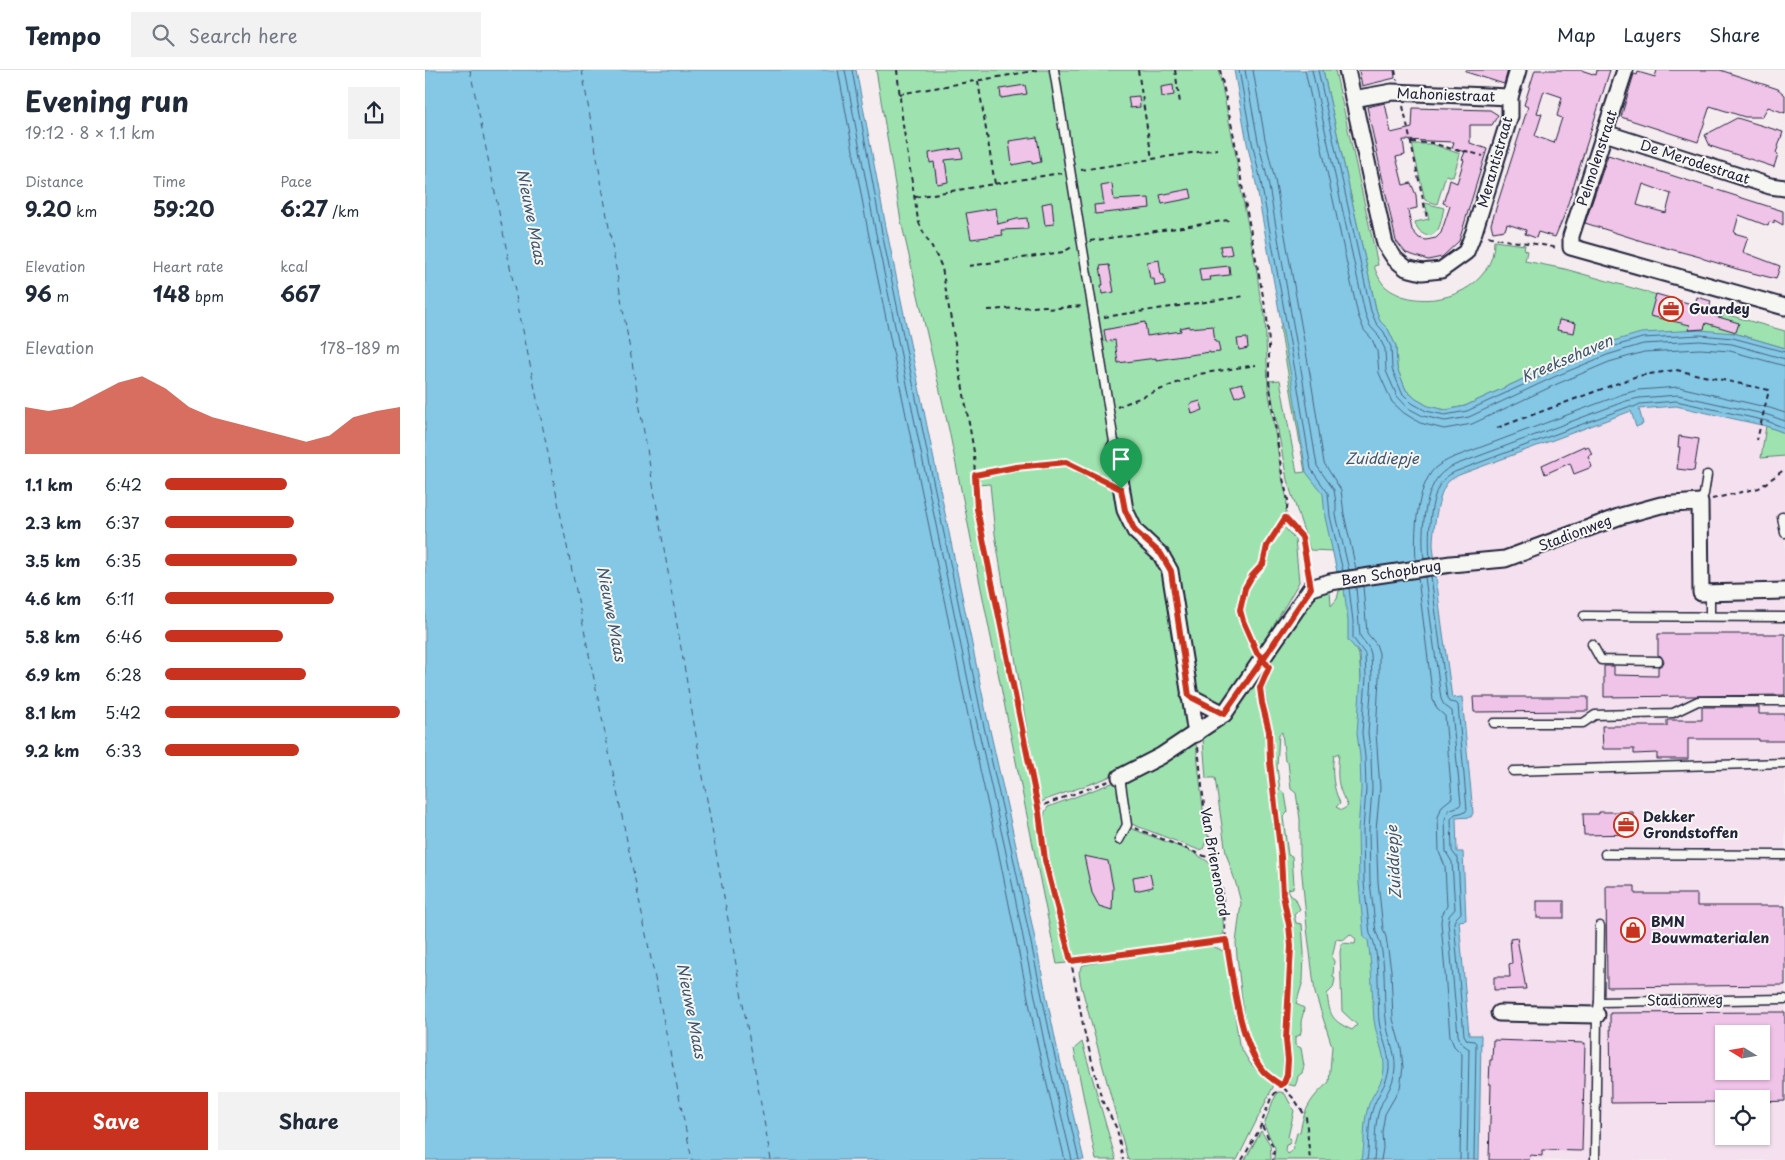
<!DOCTYPE html>
<meta charset="utf-8">
<style>
:root{--surface:#fff;--page:#f2f2f3;--text:#1f2937;--muted:#747a83;--line:#e0e1e3;--accent:#c8321e}
body{margin:0;font-family:"Playpen Sans",sans-serif;background:var(--page);color:var(--text);height:100vh;display:flex;flex-direction:column;font-size:19px;white-space:nowrap}
*{box-sizing:border-box;margin:0}
p{font-size:16px;color:var(--muted)}
.icon{flex:none;width:28px;height:28px;fill:none;stroke:currentColor;stroke-width:2;stroke-linecap:round;stroke-linejoin:round}
.map{position:relative;flex:1;overflow:hidden}
.sheet{display:flex;flex-direction:column;background:var(--surface);width:425px}
.sheet>*{flex:none}
.needle{width:32px;rotate:281deg}
.fabs{position:absolute;left:1290px;top:955px;display:grid;gap:10px}
.fabs a{display:grid;place-items:center;width:55px;height:55px;border-radius:0px;background:var(--surface);box-shadow:0 1px 4px #0004;font-size:25px}
.pin{position:absolute;display:grid;place-items:center;width:42px;height:42px;color:#fff;margin:-51px -21px;border-radius:50% 50% 50% 0;rotate:-45deg;box-shadow:0 0 5px #0007}
.pin .icon{rotate:45deg}
.round{display:grid;place-items:center;flex:none;width:52px;height:52px;border-radius:0px;background:var(--page)}
.summary{display:flex;align-items:center;justify-content:space-between;height:85px;padding:0 25px}
h1{font-size:28px;font-weight:700;line-height:38px}
.metrics{display:grid;grid-template-columns:repeat(3,1fr);gap:8px;height:85px;padding:5px 25px}
.metrics div{display:grid;align-content:center}
.metrics b{font-size:21px;font-weight:700}
.metrics small{font-size:14px;font-weight:400}
.metrics p{font-size:14px}
.chart{height:140px;padding:10px 25px}
.chart p{display:flex;justify-content:space-between}
.chart svg{width:100%;height:90px;margin-top:5px;fill:var(--accent);opacity:.7}
.primary-button{display:flex;gap:10px;margin-top:auto;padding:10px 25px}
.primary-button a{flex:1;height:58px;border-radius:0px;background:var(--accent);color:#fff;font-size:20px;font-weight:700;line-height:58px;text-align:center}
.primary-button a+a{background:var(--page);color:var(--text)}
ul{padding:0 25px;list-style:none;font-size:16px}
li{display:grid;grid-template-columns:80px 60px 1fr;align-items:center;height:38px}
li i{height:12px;border-radius:6px;background:var(--accent)}
header{display:flex;align-items:center;gap:30px;box-sizing:border-box;height:70px;padding:0 25px;background:var(--surface);border-bottom:1px solid var(--line)}
header strong{font-size:24px}
nav{display:flex;gap:28px;margin-inline-start:auto;font-size:18px}
.search{width:350px;height:45px;background:var(--page);display:flex;align-items:center;gap:12px;box-sizing:border-box;padding:0 18px;border-radius:0px;color:var(--muted);font-size:19px}
main{display:flex;flex:1;min-height:0}
.map>svg:first-child{display:block}
.built{fill:#f4e0ee;fill-rule:evenodd}
.green{fill:#9ee3af;stroke:#608275;fill-rule:evenodd}
.water{fill:#84c8e5;stroke:#5d86a1}
.lines{fill:none;stroke-linecap:round;stroke-linejoin:round}
.shore{stroke:#49647f;stroke-width:1}
.ferry{stroke:#3f546e;stroke-width:1;stroke-dasharray:6 5;stroke-linecap:butt}
.building{fill:#f0c3e9;stroke:#22223b;fill-rule:evenodd}
.service-casing{stroke:#22223b;stroke-width:11}
.minor-casing{stroke:#22223b;stroke-width:19}
.path{stroke:#22223b;stroke-width:2;stroke-dasharray:5 4;stroke-linecap:butt}
.service{stroke:#f6f6f2;stroke-width:8}
.minor{stroke:#f6f6f2;stroke-width:15}
.route-casing{stroke:#fff;stroke-width:10}
.route{stroke:#c8321e;stroke-width:6}
.labels{text-anchor:middle;stroke-width:4;stroke-linejoin:round;paint-order:stroke}
.street-label{font-size:14px;fill:#22223b;stroke:#f6f6f2}
.poi-label{font-size:14px;font-weight:bold;fill:#22223b;stroke:#f6f6f2;text-anchor:start}
.water-label{font-size:15px;font-style:italic;fill:#3f546e;stroke:#f6f6f2}
</style>
<header>
<strong>Tempo</strong>
<div class="search"><svg class="icon" aria-label="search" viewBox="0 0 24 24"><circle cx="10" cy="10" r="6"/><path d="M15 15l6 6"/></svg>Search here</div>
<nav><a>Map</a><a>Layers</a><a>Share</a></nav>
</header>
<main>
<section class="sheet">
<div class="summary"><div><h1>Evening run</h1><p>19:12 · 8 × 1.1 km</p></div><a class="round"><svg class="icon" aria-label="share" viewBox="0 0 24 24"><path d="M12 15V3M7 8l5-5 5 5M5 13v7h14v-7"/></svg></a></div>
<div class="metrics">
<div><p>Distance</p><b>9.20<small> km</small></b></div>
<div><p>Time</p><b>59:20</b></div>
<div><p>Pace</p><b>6:27<small> /km</small></b></div>
</div>
<div class="metrics">
<div><p>Elevation</p><b>96<small> m</small></b></div>
<div><p>Heart rate</p><b>148<small> bpm</small></b></div>
<div><p>kcal</p><b>667</b></div>
</div>
<div class="chart"><p><span>Elevation</span>178–189 m</p>
<svg viewBox="0 0 160 44" preserveAspectRatio="none"><path d="M0 44V21L10 23L20 21L30 15L40 9L50 6L60 12L70 21L80 26L90 29L100 32L110 35L120 38L130 35L140 26L150 23L160 21V44z"/></svg>
</div>
<ul>
<li><b>1.1 km</b>6:42<i style="width:52%"></i></li>
<li><b>2.3 km</b>6:37<i style="width:55%"></i></li>
<li><b>3.5 km</b>6:35<i style="width:56%"></i></li>
<li><b>4.6 km</b>6:11<i style="width:72%"></i></li>
<li><b>5.8 km</b>6:46<i style="width:50%"></i></li>
<li><b>6.9 km</b>6:28<i style="width:60%"></i></li>
<li><b>8.1 km</b>5:42<i style="width:100%"></i></li>
<li><b>9.2 km</b>6:33<i style="width:57%"></i></li>
</ul>
<div class="primary-button"><a>Save</a><a>Share</a></div>
</section>
<div class="map">
<svg width="1360" height="1090" viewBox="0 0 1360 1090">
<rect width="100%" height="100%" fill="#f5ecf0"/>
<filter id="ink" filterUnits="userSpaceOnUse"><feTurbulence type="fractalNoise" baseFrequency=".02" numOctaves="2"/><feDisplacementMap in="SourceGraphic" scale="10" xChannelSelector="R" yChannelSelector="G"/><feConvolveMatrix kernelMatrix="1 2 1 2 8 2 1 2 1" color-interpolation-filters="sRGB"/></filter>
<g filter="url(#ink)">
<path class="built" d="M1185 305 1360 331V1090H1025L995 491 1033 382ZM1299 964H1336V1001H1299ZM1299 1029H1336V1066H1299Z"/>
<g class="green">
<path d="M451 0H793L795 7 810 80 814 109 832 202 835 227 840 245 843 317 856 402 862 430 861 444 856 454 870 469 874 512 807 627 798 634H790L784 632 767 617 749 503C741 480 719 469 708 449 696 427 697 401 692 378H687L694 431 699 444 714 469 736 490 746 513 767 661 719 690 679 709 620 730 614 734 570 464 565 414 553 415C557 482 573 548 587 613 606 706 626 799 642 893L632 894 524 360 476 151Z"/>
<path d="M898 0H910L953 195 949 196C951 202 954 209 958 214 963 220 970 223 977 226 1016 239 1070 216 1069 171L1100 175 1099 180 1102 181 1100 191 1140 199 1360 261V278L1309 263 1178 274 1124 297 1040 336 1021 340 1003 336 991 329 981 320 972 298 971 276 963 259 955 251 951 239Z"/>
<polygon points="987,74 1007,74 1035,84 1028,107 1021,105 1012,134 1000,130"/>
<path d="M1000 133 1019 138C1017 145 1016 157 1011 162 1002 171 992 161 990 152L1004 149Z"/>
<path d="M858 251 924 513 930 574 934 585 942 676 960 997 957 1090H849L850 1078 839 1055 848 1031 853 1022H856L860 1024 869 1041 863 1067 866 1069 864 1074 861 1075 860 1080 863 1084 867 1081 872 1063 875 1062C879 1038 887 1027 904 1012L907 976 890 923 882 858 875 784V749L871 723 866 719 863 692 860 691 857 662 854 664 852 697 855 720 860 724 863 742 858 747 863 785 867 786 869 814 868 818 863 819 866 826 870 828 875 839 869 845 871 853 877 854 879 883 878 911 871 934 879 938C879 944 876 948 876 953 876 958 877 960 875 965L870 967V975L876 978 879 996 877 1003 873 1006 872 1011 870 1016 861 1014 865 1005 866 989 864 971 869 875 861 824 859 785 848 691V665L839 619 841 610 846 601V591L893 523 905 520 906 536 912 529 914 521 919 518 913 506 908 481 885 480 862 410 844 311 855 310 872 403 880 402 855 257ZM914 683C912 705 911 716 923 736L917 740 911 737 915 733C908 718 906 701 909 685ZM925 864 931 869 930 874 917 873 915 882 917 941 932 955 927 960C906 950 905 946 902 924L908 918 910 909 908 906 909 891 907 888 911 869 918 870Z"/>
<polygon points="1341,356 1360,363 1360,386 1336,388"/>
<polygon points="832,609 837,646 842,662 843,705 854,786 855,826 861,853 864,876 858,972 859,1003 855,1011 840,1000 826,979 821,965 812,886 811,873 816,833 812,817 801,783 790,708 781,708 778,669 803,650"/>
<polygon points="768,670 771,674 778,739 783,766 778,779 774,780 704,753 698,718 700,709"/>
<polygon points="690,712 692,714 698,758 697,772 705,758 768,782 788,795 796,822 799,864 786,871 649,887 624,791 619,748 620,742 623,737"/>
<polygon points="786,875 802,883 814,975 825,993 849,1015 812,1090 703,1090 656,915 654,902 658,895 733,880"/>
<polygon points="657,972 691,1090 671,1090 649,979"/>
<path d="M836 1061C847 1077 845 1071 846 1090H820Z"/>
</g>
<g class="water">
<polygon points="0,0 431,0 461,157 562,647 591,776 631,973 659,1090 0,1090"/>
<path d="M809 0H898L951 239 955 251 963 259 971 276 972 298 981 320 991 329 1003 336 1021 340 1040 336 1124 297 1178 274 1216 263 1275 260 1309 263 1360 278V363L1341 356 1251 336 1214 339 1218 354 1211 357 1206 341 1034 405C1030 407 1026 409 1023 412 1013 422 1008 461 1008 475L1015 541 1027 628 1037 627 1048 743 1046 747 1031 748 1032 782H1038L1041 850 1034 851 1044 965H1056L1054 1090H937C940 1073 938 1057 942 1041 945 1025 958 1015 959 999 960 982 951 967 949 950 947 924 947 897 943 870L939 868 934 813 933 760 936 719 935 687 932 663 936 607 935 584 923 570V551L919 519 913 506 900 447 898 424 881 402 866 307 831 113 822 73Z"/>
</g>
<g class="lines">
<g class="shore">
<polyline points="413,0 443,161 544,650 573,780 613,977 640,1090"/>
<polyline points="420,0 450,159 551,649 580,778 620,976 647,1090"/>
<polyline points="427,0 456,158 557,648 586,777 627,974 654,1090"/>
<polyline points="814,0 827,72 836,112 871,306 886,399 903,423 905,446 918,501"/>
<polyline points="820,0 833,71 843,111 877,305 892,396 909,420 911,433 911,445 924,500"/>
<polyline points="828,0 840,69 850,110 885,304 899,393 916,420 919,444 931,499"/>
<polyline points="880,0 933,245 939,260 947,269 952,281 954,303 967,332 979,343 995,353 1019,359 1047,354 1132,314 1184,292 1219,282 1275,279 1305,281 1360,296"/>
<polyline points="887,0 940,243 945,256 953,265 960,279 961,301 972,326 983,338 998,346 1020,351 1044,347 1129,307 1182,285 1218,274 1275,271 1307,274 1360,289"/>
<polyline points="893,0 946,241 951,253 959,262 966,277 967,299 977,323 987,333 1001,341 1020,345 1042,341 1126,302 1180,279 1217,268 1275,265 1308,268 1360,282"/>
<path d="M1005 488C1003 468 1004 426 1018 410 1022 406 1027 403 1032 401L1203 337H1209L1215 334 1251 331 1342 351 1360 358"/>
<path d="M999 489C996 466 998 425 1014 406 1018 401 1024 398 1030 395L1201 331 1214 328 1253 325 1343 345 1360 351"/>
<path d="M991 490C989 465 991 417 1010 398 1015 394 1021 391 1027 388L1198 324 1213 320 1254 317 1345 338 1360 343"/>
<polyline points="1006,506 1022,628 1024,632 1031,633 1033,635 1042,740 1040,742 1030,744 1026,749 1027,781 1033,789 1036,843 1031,848 1029,852 1039,965 1042,970 1049,971 1051,973 1049,1090"/>
<polyline points="1000,507 1016,629 1019,635 1027,641 1036,734 1034,736 1024,740 1020,749 1021,782 1027,792 1030,839 1024,846 1023,852 1033,965 1036,973 1044,979 1042,1090"/>
<polyline points="993,508 1008,630 1012,639 1020,646 1027,728 1017,736 1013,747 1014,782 1020,796 1022,836 1017,845 1016,852 1025,966 1029,976 1037,984 1035,1090"/>
<polyline points="938,516 942,563 951,574 954,583 954,608 951,663 955,718 951,760 953,812 958,859 961,867 966,900 968,949 976,978 978,997 975,1018 960,1044 957,1062 958,1078 956,1090"/>
<path d="M931 517 935 566 944 578 946 584 947 608 943 663 946 686 947 719 944 760 945 812 951 862C962 882 958 925 961 949 962 966 971 981 970 998 969 1018 957 1027 953 1044 949 1060 951 1075 949 1090"/>
<path d="M924 518 928 551V568L940 584 941 607 937 663 940 687 941 719 938 760 939 813 945 864C956 879 952 930 954 951 956 967 965 982 964 999 962 1015 951 1026 947 1041 942 1057 945 1074 942 1090"/>
</g>
<g class="ferry">
<polyline points="45,0 267,1090"/>
<polyline points="157,0 292,788 346,1090"/>
</g>
</g>
<g class="building">
<polygon points="934,0 969,0 970,8 937,16"/>
<polygon points="1041,0 1083,0 1079,14 1041,2"/>
<path d="M1110 0H1156L1171 5 1172 0H1185L1139 146 1130 167 1113 162 1111 168 1100 164 1101 160 1082 154 1080 160 1068 162 1066 154 1103 37 1099 35ZM1119 21 1137 27 1132 46 1137 48 1129 73 1110 66 1117 44 1112 43Z"/>
<polygon points="1232,0 1295,0 1353,19 1360,25 1360,43 1343,37 1337,47 1320,47 1285,36 1273,72 1196,47 1209,4 1212,5 1213,2 1230,7"/>
<polygon points="600,15 602,24 576,28 575,19"/>
<polygon points="748,15 749,25 737,27 736,17"/>
<polygon points="714,26 715,37 705,38 703,27"/>
<path d="M960 33 966 63 987 58 988 38 1065 40 1073 45 1067 55H1045V73L1062 79 1034 171 1017 187 1003 190 981 183 971 171 942 37ZM978 70 1029 72 1027 78 1040 82 1037 89 1039 90 1032 113 1025 110 1023 118 1018 133 1025 136 1016 163 1011 168 1001 170 994 168 987 160 983 140 992 138 991 125 986 113 978 115 971 87 980 85Z"/>
<polygon points="1312,48 1358,62 1351,83 1353,84 1349,97 1285,76 1280,65"/>
<polygon points="612,67 616,92 607,94 607,91 587,95 584,71"/>
<polygon points="536,78 538,88 520,90 523,112 512,114 509,92 505,93 504,83"/>
<path d="M1183 85 1358 141V155L1349 150V153L1344 152 1343 156 1314 145 1309 163 1323 167 1318 182 1355 196 1351 209 1312 199 1279 189 1275 187 1223 173 1160 153ZM1218 114 1246 124 1241 143 1212 135Z"/>
<polygon points="687,114 689,130 724,128 725,138 670,144 669,135 679,134 676,116"/>
<polygon points="765,119 767,128 737,134 735,125"/>
<polygon points="627,132 629,154 620,155 617,134"/>
<polygon points="571,138 573,154 592,149 602,148 603,159 576,160 578,165 546,169 541,143"/>
<polygon points="805,175 807,184 797,186 795,176"/>
<polygon points="734,190 736,205 739,205 740,214 730,216 729,209 725,209 722,192"/>
<polygon points="684,195 689,222 677,224 676,215 678,215 675,196"/>
<polygon points="804,196 805,205 785,207 786,210 776,211 774,199"/>
<polygon points="1231,224 1270,235 1272,227 1286,231 1283,244 1314,253 1311,262 1281,253 1279,259 1264,260 1265,255 1225,246"/>
<polygon points="1134,250 1151,253 1149,263 1132,260"/>
<polygon points="720,252 722,266 756,261 755,258 764,256 764,258 788,256 790,272 793,272 795,282 785,283 785,282 731,290 731,288 693,293 690,270 681,272 679,260"/>
<polygon points="822,268 823,278 814,280 812,269"/>
<polygon points="817,313 821,323 810,327 806,316"/>
<polygon points="775,331 778,340 767,344 765,334"/>
<polygon points="1254,366 1274,369 1269,401 1252,399 1255,377 1253,377"/>
<polygon points="1159,376 1160,378 1163,376 1167,384 1163,386 1167,397 1149,404 1145,393 1120,404 1117,395"/>
<polygon points="1233,564 1360,564 1360,625 1179,627 1179,596 1189,596 1189,605 1233,606 1233,597 1238,594 1239,591 1236,586 1233,585"/>
<polygon points="1048,627 1163,627 1163,641 1049,642"/>
<polygon points="1277,637 1334,637 1334,644 1360,644 1360,671 1334,671 1334,669 1263,669 1263,689 1232,689 1232,683 1209,684 1209,679 1178,679 1177,656 1242,656 1242,650 1277,650"/>
<polygon points="1174,742 1208,742 1208,764 1159,765 1158,744 1174,744"/>
<polygon points="659,786 683,791 688,817 687,840 674,836 667,823"/>
<polygon points="725,804 728,817 710,821 708,807"/>
<polygon points="1181,816 1210,816 1210,824 1272,824 1272,836 1360,836 1360,915 1182,917"/>
<rect x="1112" y="831" width="27" height="17"/>
<polygon points="1092,868 1101,919 1069,920 1069,907 1085,907 1084,894 1087,893 1085,869"/>
<path d="M1343 942H1360V1031L1336 1032V1029H1299V1032L1186 1033 1185 943ZM1299 964H1336V1001H1299Z"/>
<polygon points="1068,970 1160,973 1157,1081 1117,1080 1117,1086 1105,1085 1104,1090 1064,1090 1066,1014 1064,1014 1065,990 1067,990"/>
</g>
<g class="lines">
<defs>
<g id="service">
<polyline points="629,0 690,378"/>
<polyline points="1275,432 1279,424 1282,405"/>
<polyline points="1360,447 1357,447 1360,463"/>
<polyline points="1159,546 1360,547"/>
<polyline points="1285,546 1285,522"/>
<polyline points="1167,574 1176,590 1233,591"/>
<polyline points="1069,653 1158,653 1170,645 1248,643 1273,631 1360,631"/>
<polyline points="1088,701 1360,693"/>
<polyline points="694,770 702,755 695,707"/>
<polyline points="1180,784 1360,785"/>
<polyline points="1174,932 1175,856"/>
<polyline points="1170,1090 1172,945 1174,932 1360,929"/>
</g>
<g id="minor">
<polyline points="922,0 960,174 970,189 981,198 997,202 1016,200 1041,182 1049,162 1085,46 1085,27 1093,0"/>
<polyline points="1200,0 1146,166 1146,177 1360,237"/>
<polyline points="928,29 967,22 1085,27"/>
<polyline points="1180,63 1345,116 1360,118"/>
<polyline points="690,378 700,440 710,461 736,485 745,501 771,664"/>
<polyline points="764,626 799,644"/>
<polyline points="695,707 736,686 799,644 886,518 905,512 1026,494 1080,489 1196,446 1236,435 1275,432 1276,523 1360,521"/>
<polyline points="1074,943 1172,945"/>
</g>
</defs>
<use href="#service" class="service-casing"/>
<use href="#minor" class="minor-casing"/>
<g class="path">
<path d="M472 0 478 55 493 150C499 167 510 180 517 198L549 382 551 439 614 742 620 789 646 891 659 960 677 1030 692 1059 698 1090"/>
<polyline points="713,0 727,89"/>
<polyline points="750,0 755,33"/>
<polyline points="795,0 809,67 818,121 842,247 844,274 844,311 857,404 863,430 861,448 842,476 838,495 827,506 820,518 815,541 818,551 829,577"/>
<polyline points="970,0 972,10"/>
<polyline points="553,11 570,114"/>
<polyline points="474,24 614,0"/>
<polyline points="978,36 1002,148"/>
<polyline points="986,72 1007,73 1037,82 1041,81 1058,86"/>
<polyline points="656,100 792,79"/>
<polyline points="490,127 636,103"/>
<path d="M1063 166C1085 173 1109 172 1132 178"/>
<polyline points="665,171 804,150"/>
<polyline points="544,196 638,182 649,176"/>
<polyline points="563,240 621,236 622,239 658,236"/>
<polyline points="679,247 820,226"/>
<polyline points="692,337 774,304 831,295"/>
<polyline points="1072,358 1212,306 1251,300 1344,320 1332,370"/>
<polyline points="550,405 591,397 641,392 682,412"/>
<polyline points="1287,429 1334,418 1360,399"/>
<polyline points="861,448 877,467 883,504"/>
<polyline points="773,677 780,745 789,790 797,817 801,870 816,952 829,985 838,1002 856,1015 870,1030 881,1047 885,1090"/>
<polyline points="614,742 621,734 684,711"/>
<polyline points="710,758 789,790"/>
<polyline points="647,891 801,870"/>
<polyline points="837,1056 849,1078 848,1090"/>
<polyline points="817,1090 834,1060 846,1028 859,1013 862,1005 863,990 861,970 866,876 864,855 858,825 856,787 845,692 844,661 837,633 836,615"/>
</g>
<use href="#service" class="service"/>
<use href="#minor" class="minor"/>
</g>
</g>
<g class="lines" filter="url(#ink)">
<defs>
<path id="route" d="M696 419 641 392 591 397 550 405 552 439 614 742 620 790 646 891 801 870C808 908 814 971 838 1001 842 1006 850 1011 856 1015L859 1013 862 1005 863 990 861 970 866 876 864 855 858 825 856 787 845 692 844 661 837 633 835 618 844 597 838 589 886 518 877 467 860 448 842 476 838 494 827 506 820 518 815 540 818 551 832 583 838 589 799 644 764 626 746 501 736 484 710 461 700 440 696 419"/>
</defs>
<use href="#route" class="route-casing"/>
<use href="#route" class="route"/>
</g>
<defs>
<symbol id="office-ring" viewBox="-11 -11 22 22"><circle r="9.5" fill="#f6f6f2" stroke="#c8321e" stroke-width="1.5"/><path d="M-6-3h4V-5.5h4V-3h4V5H-6ZM-1-4.5V-3h2v-1.5ZM-6 0V1H6V0Z" fill="#c8321e"/></symbol>
<symbol id="shop-ring" viewBox="-11 -11 22 22"><circle r="9.5" fill="#f6f6f2" stroke="#c8321e" stroke-width="1.5"/><path d="M-5-2.5h2.3a2.7 3.5 0 0 1 5.4 0H5L5.5 6h-11ZM-1.5-2.5h3a1.5 2.3 0 0 0-3 0Z" fill="#c8321e"/></symbol>
</defs>
<g fill-rule="evenodd">
<use href="#office-ring" x="1232" y="225" width="28" height="28"/>
<use href="#office-ring" x="1187" y="741" width="28" height="28"/>
<use href="#shop-ring" x="1194" y="846" width="28" height="28"/>
</g>
<g class="labels">
<g class="street-label">
<text transform="translate(1021 25) rotate(2)" y="5">Mahoniestraat</text>
<text transform="translate(1172 88) rotate(-72)" y="5">Pelmolenstraat</text>
<text transform="translate(1070 92) rotate(-74)" y="5">Merantistraat</text>
<text transform="translate(1270 92) rotate(18)" y="5">De Merodestraat</text>
<text transform="translate(1150 463) rotate(-21)" y="5">Stadionweg</text>
<text transform="translate(966 503) rotate(-9)" y="5">Ben Schopbrug</text>
<text transform="translate(790 792) rotate(80)" y="5">Van Brienenoord</text>
<text transform="translate(1260 930) rotate(-1)" y="5">Stadionweg</text>
</g>
<g class="poi-label">
<text x="1264" y="244">Guardey</text>
<text x="1218" y="752">Dekker<tspan x="1218" dy="16">Grondstoffen</tspan></text>
<text x="1226" y="857">BMN<tspan x="1226" dy="16">Bouwmaterialen</tspan></text>
</g>
<g class="water-label">
<text transform="translate(106 147) rotate(79)" y="5">Nieuwe Maas</text>
<text transform="translate(1142 289) rotate(-23)" y="5">Kreeksehaven</text>
<text x="957" y="394">Zuiddiepje</text>
<text transform="translate(186 544) rotate(79)" y="5">Nieuwe Maas</text>
<text transform="translate(969 792) rotate(-93)" y="5">Zuiddiepje</text>
<text transform="translate(266 941) rotate(79)" y="5">Nieuwe Maas</text>
</g>
</g>
</svg>
<div class="fabs">
<a><svg class="needle" viewBox="-14 -14 28 28"><path d="M0-13l5 13h-10z" fill="#e53935"/><path d="M0 13l5-13h-10z" fill="#747a83"/></svg></a>
<a><svg class="icon" aria-label="locate" viewBox="0 0 24 24"><circle cx="12" cy="12" r="6"/><path d="M12 2v4M12 18v4M2 12h4M18 12h4"/></svg></a>
</div>
<div class="pin" style="left:696px;top:419px;background:#1e9e55"><svg class="icon" aria-label="arrive" viewBox="0 0 24 24"><path d="M6 21V4h12l-3 4 3 4H6"/></svg></div>
</div>
</main>
